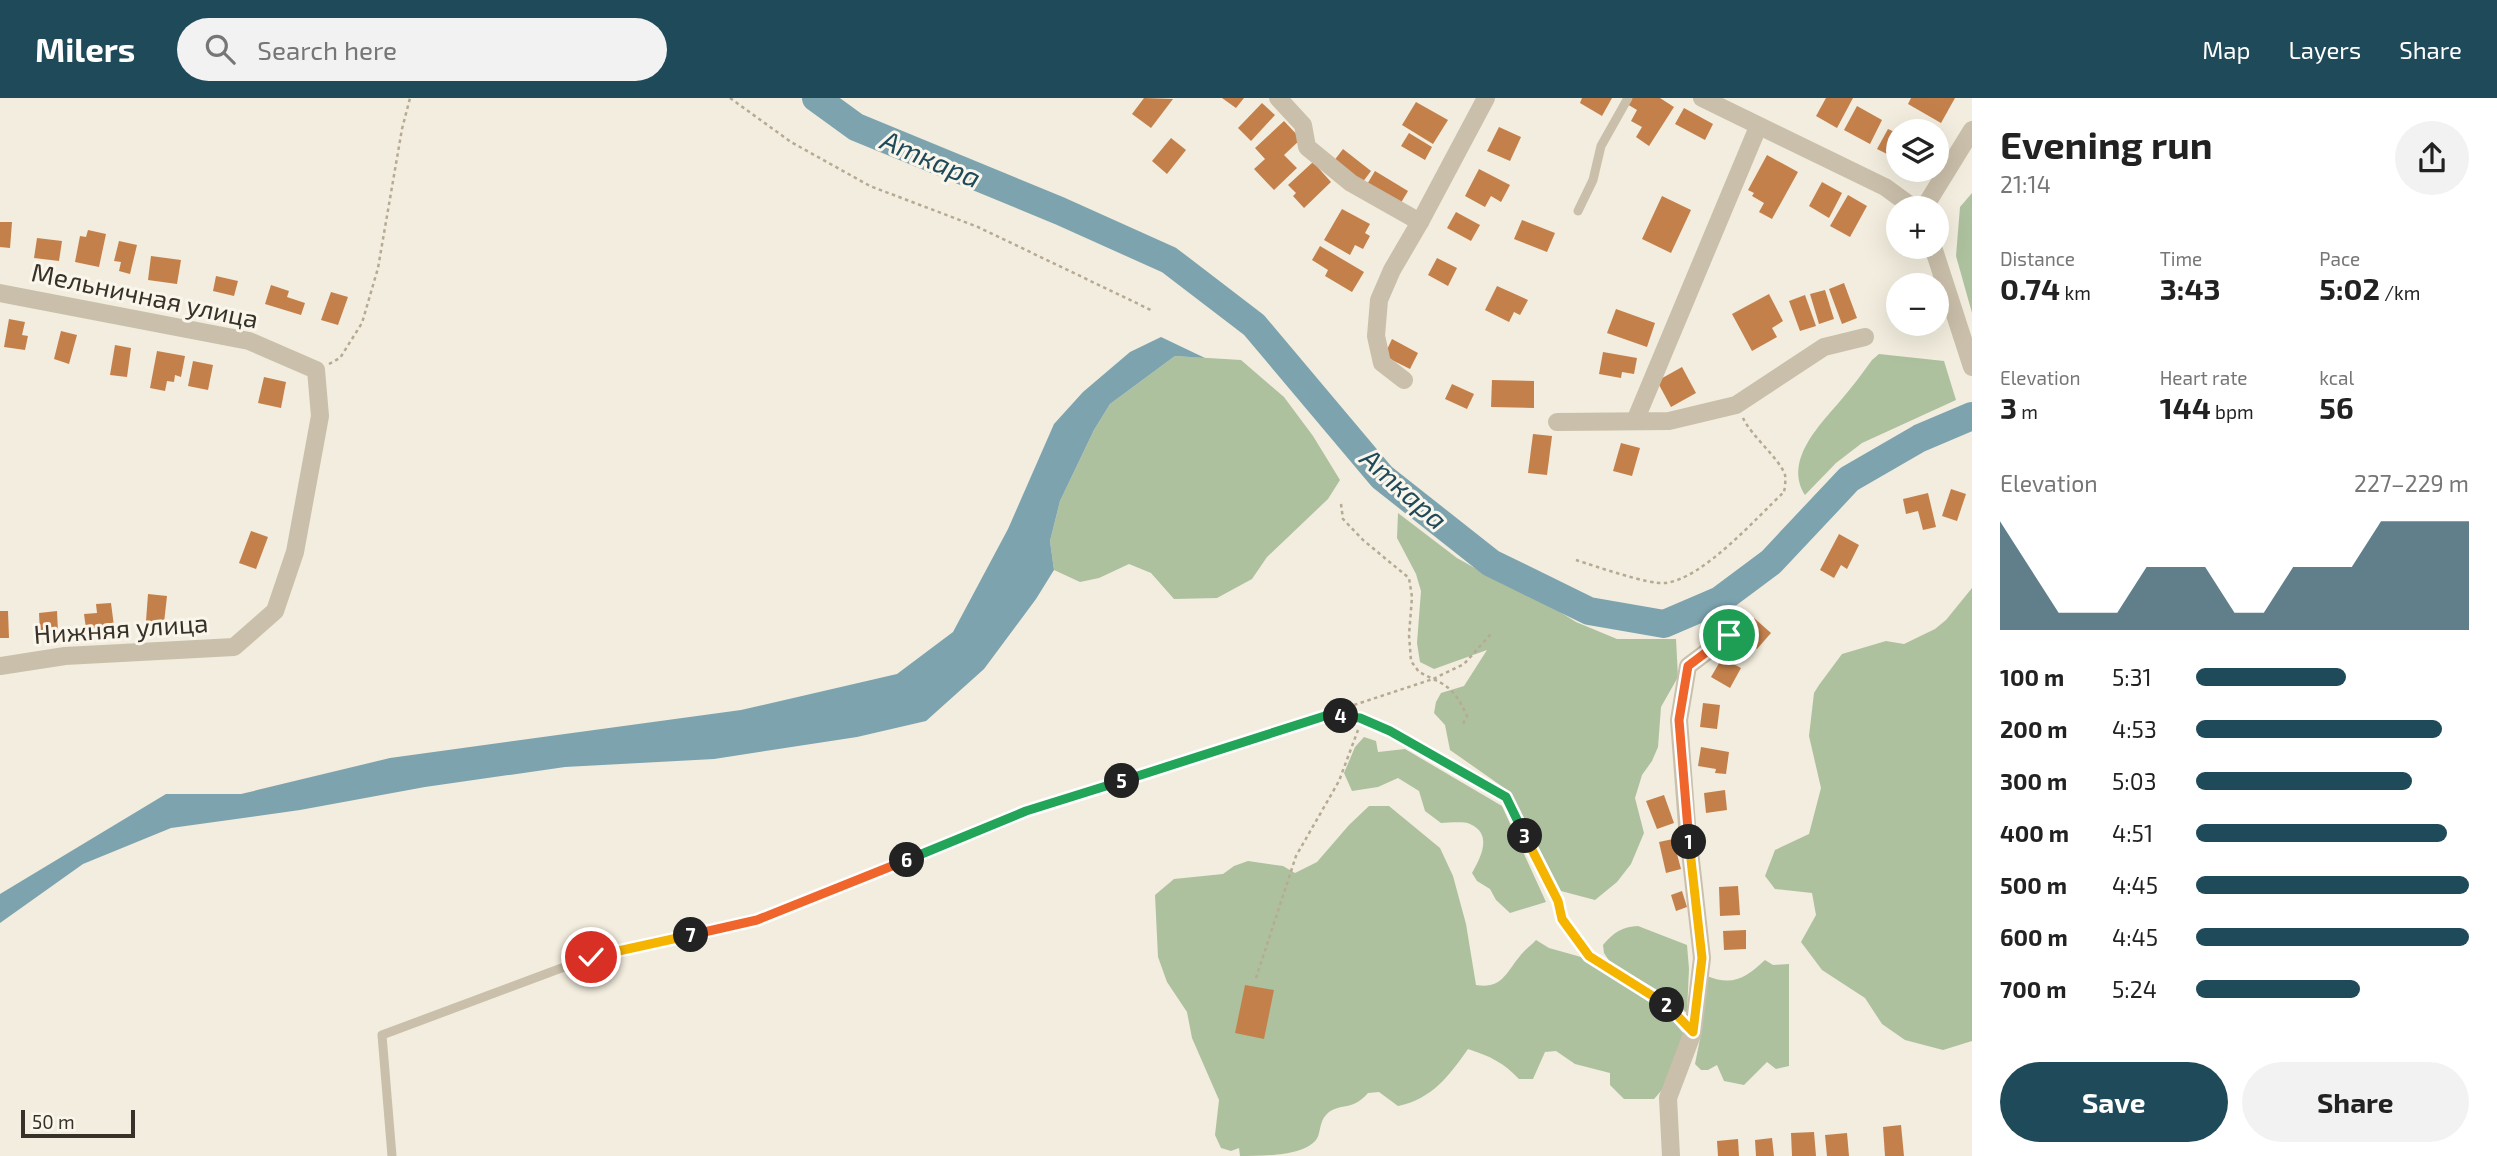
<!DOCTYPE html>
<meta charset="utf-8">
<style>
:root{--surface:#fff;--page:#f2f2f2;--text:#222;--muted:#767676;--accent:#1f4a59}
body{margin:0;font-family:"Exo 2",sans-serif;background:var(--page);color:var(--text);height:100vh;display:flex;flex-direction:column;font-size:26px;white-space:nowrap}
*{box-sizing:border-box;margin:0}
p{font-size:23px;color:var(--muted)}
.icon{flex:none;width:38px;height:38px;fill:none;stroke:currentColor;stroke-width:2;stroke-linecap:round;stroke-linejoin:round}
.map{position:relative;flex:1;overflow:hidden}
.drawer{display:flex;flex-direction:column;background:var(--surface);width:525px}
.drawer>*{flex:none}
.controls{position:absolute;left:1886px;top:21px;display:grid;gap:14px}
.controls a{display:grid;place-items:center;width:63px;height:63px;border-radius:50%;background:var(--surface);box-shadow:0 7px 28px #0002;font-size:35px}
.scale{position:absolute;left:21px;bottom:18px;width:114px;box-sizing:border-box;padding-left:7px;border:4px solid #383129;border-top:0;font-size:19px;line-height:24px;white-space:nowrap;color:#383129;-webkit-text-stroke:5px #faf6eb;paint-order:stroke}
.pin{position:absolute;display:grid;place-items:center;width:60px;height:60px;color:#fff;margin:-30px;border:4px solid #fff;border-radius:50%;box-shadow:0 2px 7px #0007}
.km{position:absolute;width:35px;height:35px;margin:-18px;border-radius:50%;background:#222;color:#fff;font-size:19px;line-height:35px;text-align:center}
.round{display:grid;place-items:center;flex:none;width:74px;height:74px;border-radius:37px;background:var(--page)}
.summary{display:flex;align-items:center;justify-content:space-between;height:119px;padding:0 28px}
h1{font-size:38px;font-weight:700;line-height:52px}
.figures{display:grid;grid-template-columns:repeat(3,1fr);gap:10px;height:119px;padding:7px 28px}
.figures div{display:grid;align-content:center}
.figures b{font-size:30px;font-weight:700}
.figures small{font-size:19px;font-weight:400}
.figures p{font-size:19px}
.chart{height:196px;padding:14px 28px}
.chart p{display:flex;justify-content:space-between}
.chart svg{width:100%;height:126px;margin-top:7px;fill:var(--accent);opacity:.7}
.button{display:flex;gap:14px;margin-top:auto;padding:14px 28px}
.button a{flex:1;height:80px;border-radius:42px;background:var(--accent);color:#fff;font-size:28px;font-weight:700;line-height:80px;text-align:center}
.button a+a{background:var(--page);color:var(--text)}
ul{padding:0 28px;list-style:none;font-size:23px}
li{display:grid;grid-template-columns:112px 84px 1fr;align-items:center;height:52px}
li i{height:18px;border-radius:9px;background:var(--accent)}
header{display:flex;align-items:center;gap:42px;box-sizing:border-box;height:98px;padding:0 35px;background:var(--accent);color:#fff}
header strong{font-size:33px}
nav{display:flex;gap:38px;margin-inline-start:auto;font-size:24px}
.search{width:490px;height:63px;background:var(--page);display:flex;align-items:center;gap:18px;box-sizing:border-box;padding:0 24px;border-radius:38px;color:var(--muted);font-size:26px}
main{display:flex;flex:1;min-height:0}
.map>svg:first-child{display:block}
.green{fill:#aec19e}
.water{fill:#7da3af}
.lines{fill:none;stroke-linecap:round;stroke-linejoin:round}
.river{stroke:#7da3af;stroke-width:28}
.building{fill:#c4804b}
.path{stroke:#b6aa94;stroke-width:2.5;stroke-dasharray:3.5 3.5;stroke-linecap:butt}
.service{stroke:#cabfaa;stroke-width:9}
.minor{stroke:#cabfaa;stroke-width:18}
.tertiary{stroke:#cabfaa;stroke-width:18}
.split-1-casing{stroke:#fff;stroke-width:14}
.split-2-casing{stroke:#fff;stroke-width:14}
.split-3-casing{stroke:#fff;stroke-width:14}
.split-4-casing{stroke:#fff;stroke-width:14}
.split-5-casing{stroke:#fff;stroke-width:14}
.split-6-casing{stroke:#fff;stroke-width:14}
.split-7-casing{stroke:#fff;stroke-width:14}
.split-8-casing{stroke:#fff;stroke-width:14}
.split-1{stroke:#f0652b;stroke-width:9}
.split-2{stroke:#f5b400;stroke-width:9}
.split-3{stroke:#f5b400;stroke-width:9}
.split-4{stroke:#22a559;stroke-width:9}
.split-5{stroke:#22a559;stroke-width:9}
.split-6{stroke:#22a559;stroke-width:9}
.split-7{stroke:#f0652b;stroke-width:9}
.split-8{stroke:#f5b400;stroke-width:9}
.labels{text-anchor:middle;stroke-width:6;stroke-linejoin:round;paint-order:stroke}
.street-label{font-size:26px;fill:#383129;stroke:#faf6eb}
.water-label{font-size:28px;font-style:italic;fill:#1f4a59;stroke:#faf6eb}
</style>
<header>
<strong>Milers</strong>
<div class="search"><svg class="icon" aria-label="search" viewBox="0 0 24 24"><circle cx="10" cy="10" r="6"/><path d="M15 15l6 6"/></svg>Search here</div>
<nav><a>Map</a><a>Layers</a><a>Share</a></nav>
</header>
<main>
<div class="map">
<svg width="1972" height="1058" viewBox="0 0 1972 1058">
<rect width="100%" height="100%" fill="#f2edde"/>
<g class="green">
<polygon points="1972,95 1972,215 1956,158 1960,109"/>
<path d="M1879 256 1944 263 1956 302 1862 345 1836 365 1805 397C1783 362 1821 326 1841 302 1852 289 1862 276 1872 262Z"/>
<polygon points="1175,258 1241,262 1284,299 1313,338 1340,382 1328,401 1267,459 1252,481 1217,500 1174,501 1151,475 1129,466 1099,480 1080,484 1054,472 1050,443 1060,403 1094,332 1110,306"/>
<polygon points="1398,415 1457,460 1505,487 1549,507 1576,524 1617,541 1676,541 1678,579 1661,609 1658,649 1652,663 1642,677 1635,700 1644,735 1631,766 1617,784 1595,802 1561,793 1510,694 1450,652 1445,627 1434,615 1436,604 1441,595 1464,588 1487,552 1434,571 1420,564 1417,545 1421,493 1416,476 1397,440"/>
<polygon points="1972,490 1972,943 1943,952 1905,942 1882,926 1865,900 1822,872 1801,844 1816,817 1812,795 1775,791 1765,778 1775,752 1809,736 1821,690 1809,638 1814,595 1819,587 1842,556 1886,543 1904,546 1935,531 1946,522"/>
<path d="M1364 639 1376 643 1378 654 1405 651 1502 708 1546 804 1510 815 1496 802 1490 791 1477 783 1472 775C1481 759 1493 736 1470 726 1463 723 1449 725 1441 725L1425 713 1419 693 1398 680 1378 689 1352 693 1344 675 1355 649Z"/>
<path d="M1369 708H1389L1440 750 1453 778 1466 826 1476 887C1502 891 1505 876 1520 858 1524 852 1531 848 1536 842L1549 850 1581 859 1660 908 1685 937 1662 992 1654 1001H1624L1610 987V975L1575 966 1556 953 1545 954 1533 981H1519C1504 965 1490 958 1468 951 1449 978 1432 1001 1398 1008L1379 994 1368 995C1352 1014 1338 1004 1326 1017 1319 1024 1321 1035 1316 1042 1303 1058 1264 1058 1240 1058L1239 1050 1231 1053 1221 1050 1215 1037 1219 1002 1192 940 1187 914 1167 884 1158 859 1155 797 1174 781 1223 776 1234 768 1248 763 1283 768 1295 775 1317 764 1349 727Z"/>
<path d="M1638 828 1687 847 1689 871 1687 915 1664 896 1610 864 1604 855 1603 847C1614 834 1622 829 1638 828Z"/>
<path d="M1765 862 1773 867 1789 866V968L1776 971 1767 964 1744 987 1724 983 1717 967 1708 972H1701L1695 966 1702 931 1707 878C1733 889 1747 879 1765 862Z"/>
</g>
<polygon class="water" points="1161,239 1205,260 1175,258 1110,306 1094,332 1060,403 1050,443 1054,472 1036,501 984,571 926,623 857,639 714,661 565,669 425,689 300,712 171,730 83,766 0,825 0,796 166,696 241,696 390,660 741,612 897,576 953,534 1008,431 1054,326 1083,294 1130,254"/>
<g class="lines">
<polyline class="river" points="816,0 856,29 1060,113 1169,162 1254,227 1382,379 1491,465 1589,513 1664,526 1720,502 1771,464 1849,381 1920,340 1972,318"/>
</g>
<g class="building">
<polygon points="1144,0 1173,1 1151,30 1132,16"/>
<polygon points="1222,0 1244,0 1236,10"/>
<polygon points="1582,0 1612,0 1602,18 1580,5"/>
<polygon points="1631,0 1660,0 1674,9 1649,48 1636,39 1642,29 1631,23 1637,12 1627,6"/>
<polygon points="1826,0 1853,0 1837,30 1816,18"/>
<polygon points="1911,0 1955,0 1941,25 1908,6"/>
<polygon points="1416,4 1448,22 1433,46 1402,27"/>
<polygon points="1262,5 1275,17 1251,43 1238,30"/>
<polygon points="1857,8 1882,22 1870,46 1844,32"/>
<polygon points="1684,10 1713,26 1705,42 1675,26"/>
<polygon points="1284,23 1301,41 1284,57 1297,70 1274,92 1254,71 1265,61 1255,50"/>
<polygon points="1499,29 1521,39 1510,63 1487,53"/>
<polygon points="1888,31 1899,36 1899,62 1877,51"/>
<polygon points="1409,35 1432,49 1425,62 1401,48"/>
<polygon points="1171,40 1186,52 1167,76 1152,63"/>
<polygon points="1343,51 1371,73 1359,89 1330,68"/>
<polygon points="1767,57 1798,74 1772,121 1759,114 1764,105 1752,98 1754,95 1748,92"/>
<polygon points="1313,64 1331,84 1304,110 1293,98 1296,95 1288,87"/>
<polygon points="1479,71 1510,87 1501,104 1491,98 1485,109 1465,98"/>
<polygon points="1375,73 1408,93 1396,113 1363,93"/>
<polygon points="1822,84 1842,95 1829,120 1809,108"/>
<polygon points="1848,97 1867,108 1850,139 1830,128"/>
<polygon points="1662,98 1691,112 1671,155 1642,141"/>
<polygon points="1342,111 1370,126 1365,135 1370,138 1363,151 1355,147 1350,157 1324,142"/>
<polygon points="1456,114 1480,127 1471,143 1447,130"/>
<polygon points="1522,122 1555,135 1547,154 1514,141"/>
<polygon points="0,124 12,124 10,150 0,149"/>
<polygon points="88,132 106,136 99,169 75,164 80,138 86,139"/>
<polygon points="37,140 62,143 59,163 34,160"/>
<polygon points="119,143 137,147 130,176 119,173 121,164 114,163"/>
<polygon points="1320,148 1364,174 1352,194 1325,178 1328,172 1312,162"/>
<polygon points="151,158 181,162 177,186 148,182"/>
<polygon points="1437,160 1457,170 1448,188 1428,177"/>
<polygon points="216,178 238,183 234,198 213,193"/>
<polygon points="1844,185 1857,220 1842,226 1829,191"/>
<polygon points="271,187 289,193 287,199 305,205 301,217 265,206"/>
<polygon points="1497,188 1528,202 1520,217 1514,214 1509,224 1485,212"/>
<polygon points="1825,192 1834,221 1819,226 1810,196"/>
<polygon points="331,194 348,199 338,227 321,222"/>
<polygon points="1769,196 1783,223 1772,230 1777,239 1752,253 1732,216"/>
<polygon points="1805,197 1816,228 1800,233 1789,203"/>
<polygon points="1616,211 1655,225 1647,249 1607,235"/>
<polygon points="9,221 25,224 22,237 28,238 25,252 4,249"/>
<polygon points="61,233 77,237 69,266 54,261"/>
<polygon points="1392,241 1418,255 1410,271 1384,258"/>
<polygon points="115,247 131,250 127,279 110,277"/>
<polygon points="157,253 185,258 181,279 175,277 174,284 167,283 165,293 150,290"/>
<polygon points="1603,254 1637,260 1634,276 1622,274 1621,280 1599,276"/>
<polygon points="193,263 213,267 208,292 188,288"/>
<polygon points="1682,269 1696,295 1671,309 1657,283"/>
<polygon points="264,279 286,284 281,310 258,305"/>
<polygon points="1492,282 1534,283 1534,310 1491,309"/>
<polygon points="1452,286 1474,296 1467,311 1445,301"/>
<polygon points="1533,336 1552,338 1547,377 1528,375"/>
<polygon points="1621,345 1640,350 1632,378 1613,373"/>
<polygon points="1951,391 1966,396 1957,423 1942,418"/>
<polygon points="1928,395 1936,429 1923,432 1918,413 1906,416 1903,401"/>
<polygon points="251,433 268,439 256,471 239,465"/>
<polygon points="1839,436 1859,447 1847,471 1841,467 1834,480 1820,472"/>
<polygon points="148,496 167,498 164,525 146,523"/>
<polygon points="111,505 114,528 86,531 84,516 97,515 96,506"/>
<polygon points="0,513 8,513 9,540 0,540"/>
<polygon points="57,513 58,534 40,536 39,515"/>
<polygon points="1754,520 1771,535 1757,551 1740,537"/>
<polygon points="1722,560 1741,570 1730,590 1711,579"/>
<polygon points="1703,605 1720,607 1717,631 1700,629"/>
<polygon points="1701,649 1729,654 1726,676 1715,675 1716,671 1698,668"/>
<polygon points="1725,692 1727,712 1706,715 1704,695"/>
<polygon points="1664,697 1674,725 1657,731 1646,703"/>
<polygon points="1673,741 1681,771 1666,775 1659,744"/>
<polygon points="1738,788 1740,817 1720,818 1719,789"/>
<polygon points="1682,793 1687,809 1676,813 1671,797"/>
<polygon points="1746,832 1746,851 1724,852 1723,833"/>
<polygon points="1245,887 1274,892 1264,941 1235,935"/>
<polygon points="1901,1027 1904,1058 1885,1058 1883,1029"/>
<polygon points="1814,1034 1816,1058 1792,1058 1791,1035"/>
<polygon points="1847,1035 1849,1058 1827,1058 1825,1037"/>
<polygon points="1772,1040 1774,1058 1756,1058 1755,1042"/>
<polygon points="1738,1041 1739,1058 1718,1058 1717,1043"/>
</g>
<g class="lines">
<g class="path">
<polyline points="730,0 791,44 870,88 978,129 1153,213"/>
<polyline points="329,266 340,260 362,225 378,170 402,31 410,0"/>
<polyline points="1341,406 1343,421 1363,442 1409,480 1412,499 1409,537 1411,563 1419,574 1433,581 1464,566 1491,536"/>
<path d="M1576 462C1595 468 1649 487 1665 485 1703 481 1756 420 1784 394 1785 389 1786 381 1785 377 1780 361 1752 339 1743 320"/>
<path d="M1354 607 1433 581C1452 589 1459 600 1467 618L1463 626"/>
<polyline points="1256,880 1296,758 1339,683 1358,632"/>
</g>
<g class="service">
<polyline points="1578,113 1593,82 1601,48 1628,0"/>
<path d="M392 1058 382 937 591 859 757 822 1026 713 1328 617 1359 620 1389 633 1506 699 1558 803C1571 862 1620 870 1661 902 1673 911 1682 923 1692 934"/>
</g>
<g class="minor">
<polyline points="1278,0 1303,27 1307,49 1351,85 1420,124"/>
<polyline points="1924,110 1972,32"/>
<polyline points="0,195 249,243 316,272 320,318 295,454 275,513 234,549 65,558 0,568"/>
<polyline points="1404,282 1382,265 1376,238 1379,202 1392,172 1420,124 1486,0"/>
<polyline points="1635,323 1758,29"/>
<polyline points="1557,324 1669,323 1736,307 1824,249 1865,239"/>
<polyline points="1671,1058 1668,1000 1693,934 1702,860 1687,727 1679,622 1688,568 1729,537"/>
</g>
<g class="tertiary">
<polyline points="1702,0 1885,89 1914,110"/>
<polyline points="1933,149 1972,269"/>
</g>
</g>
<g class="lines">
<defs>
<polyline id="split-1" points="1689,744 1679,622 1688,568 1729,537"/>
<polyline id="split-2" points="1667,907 1693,934 1702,860 1689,744"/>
<polyline id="split-3" points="1525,738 1558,803 1562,821 1589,858 1667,907"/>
<polyline id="split-4" points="1341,618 1360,620 1390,633 1506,699 1525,738"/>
<polyline id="split-5" points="1122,683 1328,617 1341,618"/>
<polyline id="split-6" points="907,762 1026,713 1122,683"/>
<polyline id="split-7" points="691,837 757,822 907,762"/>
<polyline id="split-8" points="591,859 691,837"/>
</defs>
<use href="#split-1" class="split-1-casing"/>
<use href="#split-2" class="split-2-casing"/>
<use href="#split-3" class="split-3-casing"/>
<use href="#split-4" class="split-4-casing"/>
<use href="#split-5" class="split-5-casing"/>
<use href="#split-6" class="split-6-casing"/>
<use href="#split-7" class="split-7-casing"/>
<use href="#split-8" class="split-8-casing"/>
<use href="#split-1" class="split-1"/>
<use href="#split-2" class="split-2"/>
<use href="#split-3" class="split-3"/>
<use href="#split-4" class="split-4"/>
<use href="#split-5" class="split-5"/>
<use href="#split-6" class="split-6"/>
<use href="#split-7" class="split-7"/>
<use href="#split-8" class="split-8"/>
</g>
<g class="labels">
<g class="street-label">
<text transform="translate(145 198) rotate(12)" y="9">Мельничная улица</text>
<text transform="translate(121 531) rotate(-4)" y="9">Нижняя улица</text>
</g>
<g class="water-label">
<text transform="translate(931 61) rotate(23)" y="10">Аткара</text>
<text transform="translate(1404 391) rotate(42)" y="10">Аткара</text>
</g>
</g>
</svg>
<div class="controls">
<a><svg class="icon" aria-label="layers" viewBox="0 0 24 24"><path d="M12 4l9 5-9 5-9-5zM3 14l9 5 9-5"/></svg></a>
<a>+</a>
<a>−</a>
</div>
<div class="scale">50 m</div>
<div class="pin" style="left:1729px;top:537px;background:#1e9e55"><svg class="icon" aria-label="arrive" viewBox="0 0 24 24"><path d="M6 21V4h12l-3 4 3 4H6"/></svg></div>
<div class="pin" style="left:591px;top:859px;background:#d93025"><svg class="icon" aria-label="check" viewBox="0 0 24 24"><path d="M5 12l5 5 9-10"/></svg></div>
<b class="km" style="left:1689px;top:744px">1</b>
<b class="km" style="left:1667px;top:907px">2</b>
<b class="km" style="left:1525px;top:738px">3</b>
<b class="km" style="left:1341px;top:618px">4</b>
<b class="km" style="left:1122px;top:683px">5</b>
<b class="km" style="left:907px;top:762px">6</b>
<b class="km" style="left:691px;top:837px">7</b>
</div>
<section class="drawer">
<div class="summary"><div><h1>Evening run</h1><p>21:14</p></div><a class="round"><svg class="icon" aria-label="share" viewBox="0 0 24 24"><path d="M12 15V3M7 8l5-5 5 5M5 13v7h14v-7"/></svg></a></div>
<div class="figures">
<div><p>Distance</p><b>0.74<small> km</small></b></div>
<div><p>Time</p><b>3:43</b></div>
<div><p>Pace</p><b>5:02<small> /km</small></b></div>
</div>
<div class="figures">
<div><p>Elevation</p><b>3<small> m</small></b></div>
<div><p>Heart rate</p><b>144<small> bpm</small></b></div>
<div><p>kcal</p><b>56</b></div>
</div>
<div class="chart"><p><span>Elevation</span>227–229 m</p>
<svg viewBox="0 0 160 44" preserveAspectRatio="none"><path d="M0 44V6L10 22L20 38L30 38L40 38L50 22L60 22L70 22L80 38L90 38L100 22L110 22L120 22L130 6L140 6L150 6L160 6V44z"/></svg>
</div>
<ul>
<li><b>100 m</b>5:31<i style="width:55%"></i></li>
<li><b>200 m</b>4:53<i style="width:90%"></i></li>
<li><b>300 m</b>5:03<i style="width:79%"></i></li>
<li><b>400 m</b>4:51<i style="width:92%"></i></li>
<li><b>500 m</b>4:45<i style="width:100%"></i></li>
<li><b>600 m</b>4:45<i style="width:100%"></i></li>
<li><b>700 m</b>5:24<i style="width:60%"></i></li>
</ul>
<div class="button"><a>Save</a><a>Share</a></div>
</section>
</main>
